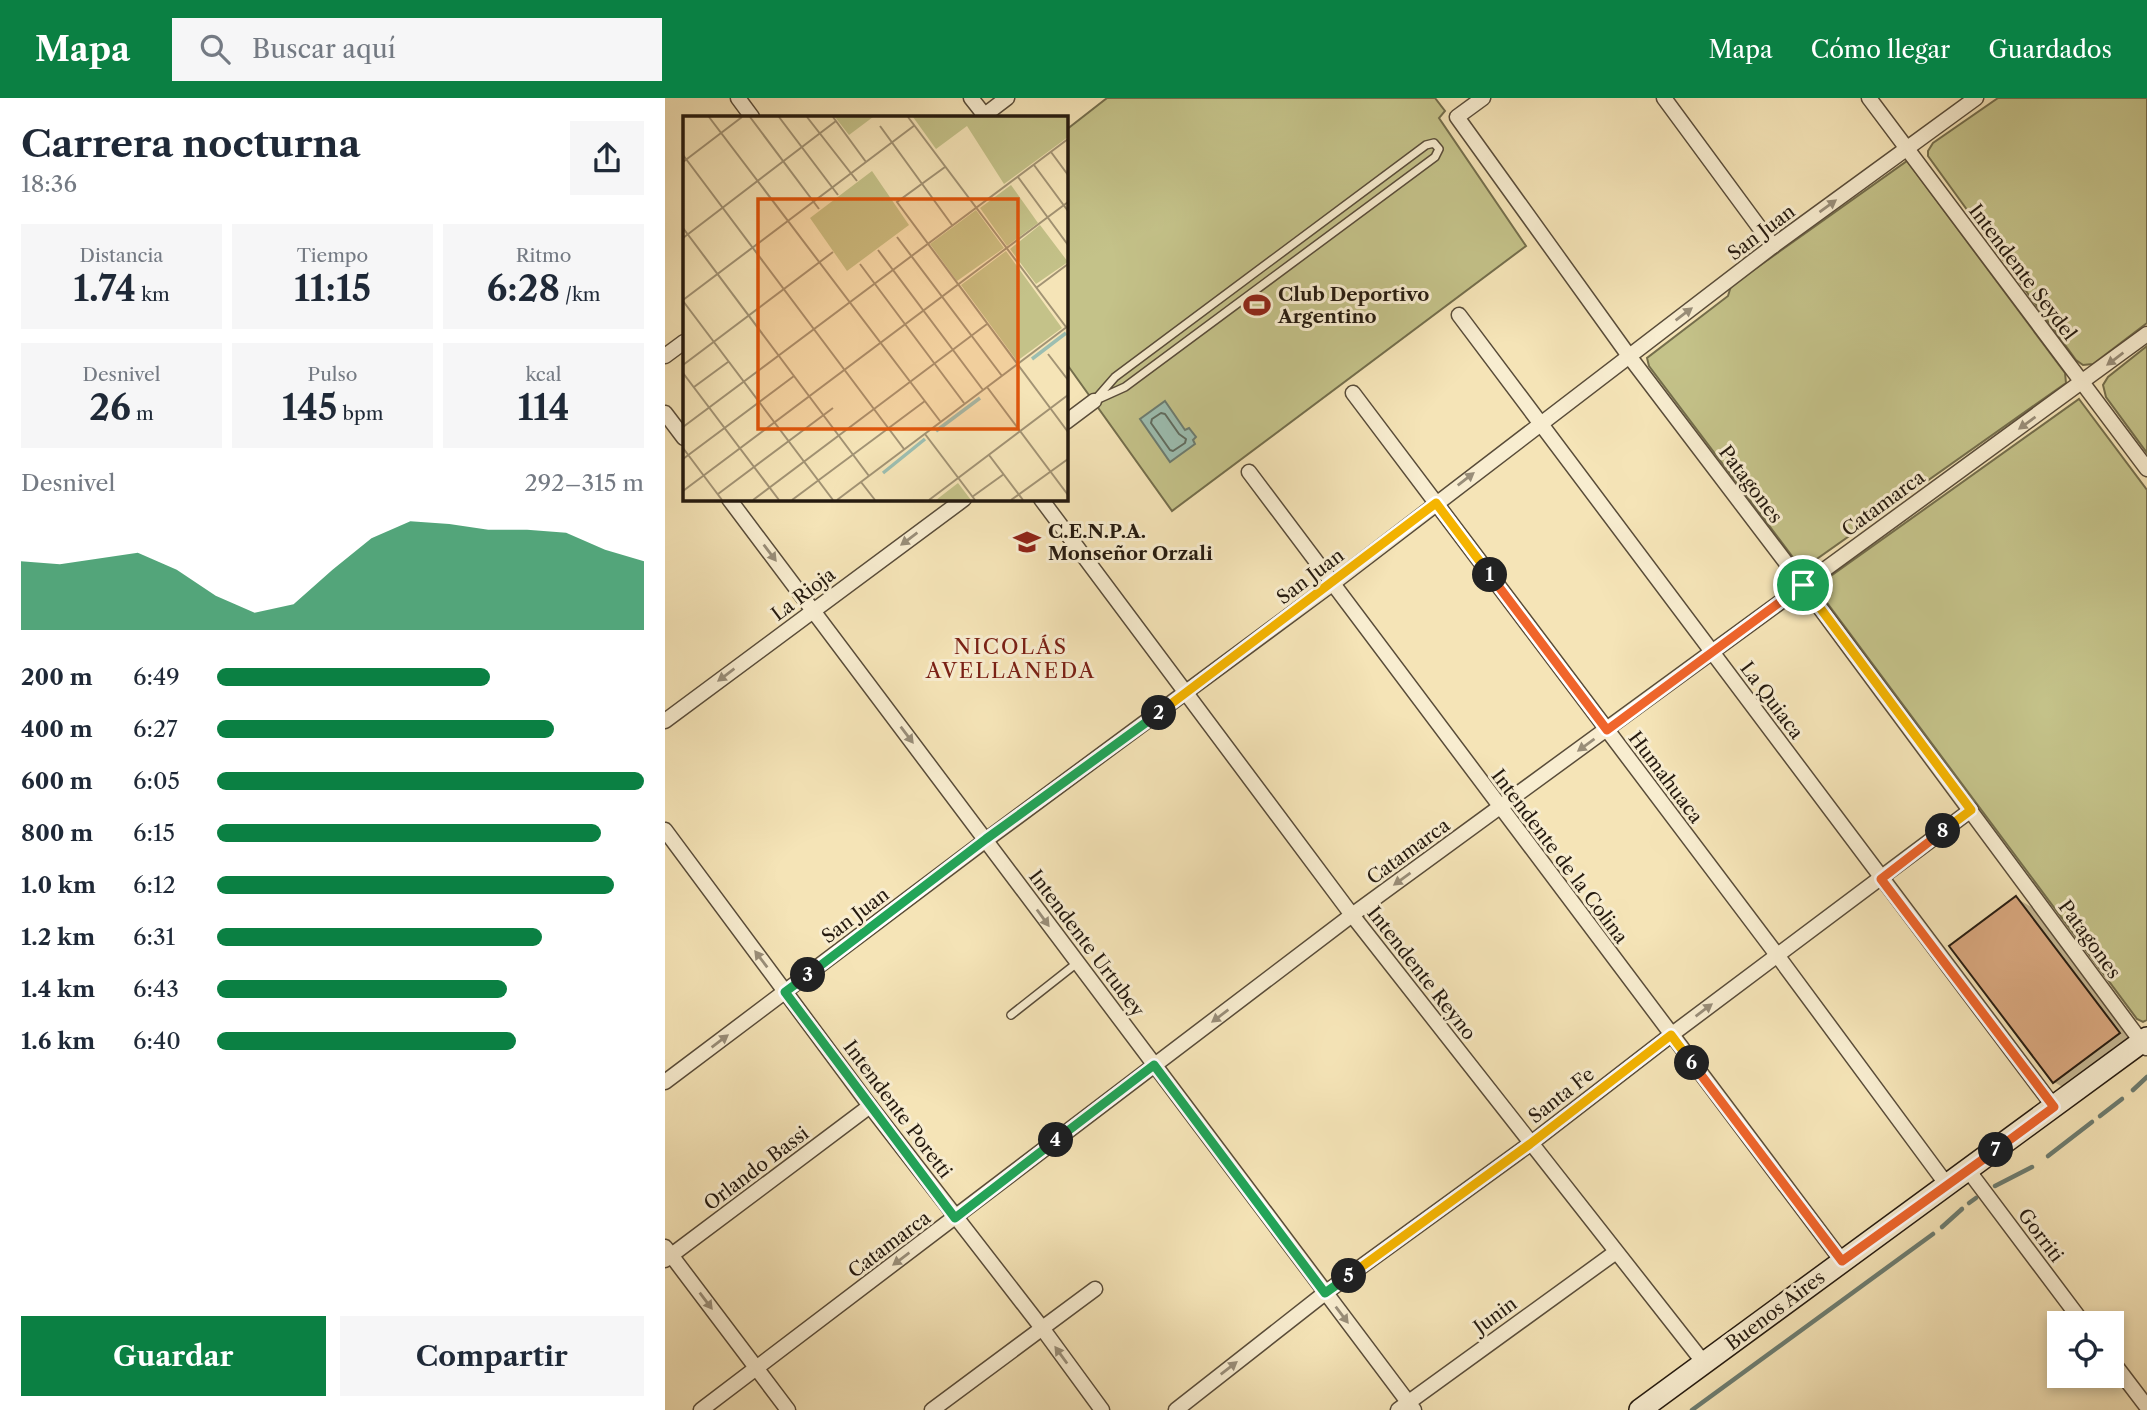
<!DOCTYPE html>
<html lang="es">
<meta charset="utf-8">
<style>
:root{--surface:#fff;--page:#f6f6f7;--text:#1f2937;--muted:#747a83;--accent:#0b8043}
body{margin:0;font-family:"Libre Caslon Text",serif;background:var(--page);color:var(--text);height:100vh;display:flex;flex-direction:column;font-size:26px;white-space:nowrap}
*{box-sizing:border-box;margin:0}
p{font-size:23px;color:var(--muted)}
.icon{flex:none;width:38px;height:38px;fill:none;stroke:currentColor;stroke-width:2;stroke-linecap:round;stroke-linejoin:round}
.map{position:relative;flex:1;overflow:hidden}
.drawer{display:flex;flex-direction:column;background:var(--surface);width:665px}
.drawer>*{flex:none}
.controls{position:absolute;left:1382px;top:1213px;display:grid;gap:14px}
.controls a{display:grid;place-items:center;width:77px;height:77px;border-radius:0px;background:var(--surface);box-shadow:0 4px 10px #0003;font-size:35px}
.pin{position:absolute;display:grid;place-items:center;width:60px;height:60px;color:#fff;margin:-30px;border:4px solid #fff;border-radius:50%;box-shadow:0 2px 7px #0007}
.km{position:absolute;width:35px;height:35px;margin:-18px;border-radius:50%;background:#222;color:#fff;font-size:19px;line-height:35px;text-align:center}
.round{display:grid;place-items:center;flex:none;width:74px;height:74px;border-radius:0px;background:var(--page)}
.overview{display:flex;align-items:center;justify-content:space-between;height:119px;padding:0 21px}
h1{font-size:38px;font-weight:700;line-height:52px}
.stats{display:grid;grid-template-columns:repeat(3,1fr);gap:10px;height:119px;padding:7px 21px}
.stats div{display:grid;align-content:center;border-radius:0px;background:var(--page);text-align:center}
.stats b{font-size:35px;font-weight:700}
.stats small{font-size:19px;font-weight:400}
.stats p{font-size:19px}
.chart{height:196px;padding:14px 21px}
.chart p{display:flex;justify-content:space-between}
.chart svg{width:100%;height:126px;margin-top:7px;fill:var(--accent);opacity:.7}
.button{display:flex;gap:14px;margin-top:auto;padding:14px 21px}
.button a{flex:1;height:80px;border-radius:0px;background:var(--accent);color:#fff;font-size:28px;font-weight:700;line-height:80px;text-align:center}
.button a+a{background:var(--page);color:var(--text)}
ul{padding:0 21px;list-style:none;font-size:23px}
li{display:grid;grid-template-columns:112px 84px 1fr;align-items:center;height:52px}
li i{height:18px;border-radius:9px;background:var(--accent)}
header{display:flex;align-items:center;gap:42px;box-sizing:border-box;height:98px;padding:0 35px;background:var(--accent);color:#fff}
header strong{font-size:33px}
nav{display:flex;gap:38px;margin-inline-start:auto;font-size:24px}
.search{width:490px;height:63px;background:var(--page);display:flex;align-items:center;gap:18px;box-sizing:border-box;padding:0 24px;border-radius:0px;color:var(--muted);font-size:26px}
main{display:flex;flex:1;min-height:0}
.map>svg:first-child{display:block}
.green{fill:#c4c289;stroke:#746e4c;stroke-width:2}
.water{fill:#9cbeb1;stroke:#6c7c70;stroke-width:2}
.shadow{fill:#0003}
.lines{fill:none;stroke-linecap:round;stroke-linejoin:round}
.shore{stroke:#606c60;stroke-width:2}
.stream{stroke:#6c7c70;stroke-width:4.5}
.building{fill:#daa87f;stroke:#251a0f;stroke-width:2}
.lane-casing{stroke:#594c39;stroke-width:10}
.street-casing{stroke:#594c39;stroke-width:17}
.secondary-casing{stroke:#251a0f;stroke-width:24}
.lane{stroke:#f8edd0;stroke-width:7}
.street{stroke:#f8edd0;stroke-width:14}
.secondary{stroke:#f8edd0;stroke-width:21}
.oneway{fill:#998e79}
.split-1-casing{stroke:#fff;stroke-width:14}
.split-2-casing{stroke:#fff;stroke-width:14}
.split-3-casing{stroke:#fff;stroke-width:14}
.split-4-casing{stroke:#fff;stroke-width:14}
.split-5-casing{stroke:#fff;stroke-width:14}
.split-6-casing{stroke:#fff;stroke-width:14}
.split-7-casing{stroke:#fff;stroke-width:14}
.split-8-casing{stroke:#fff;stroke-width:14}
.split-9-casing{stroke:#fff;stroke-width:14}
.split-1{stroke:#f0652b;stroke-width:9}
.split-2{stroke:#f5b400;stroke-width:9}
.split-3{stroke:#22a559;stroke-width:9}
.split-4{stroke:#22a559;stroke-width:9}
.split-5{stroke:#22a559;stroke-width:9}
.split-6{stroke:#f5b400;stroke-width:9}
.split-7{stroke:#f0652b;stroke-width:9}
.split-8{stroke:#f0652b;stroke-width:9}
.split-9{stroke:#f5b400;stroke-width:9}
.labels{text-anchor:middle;stroke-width:6;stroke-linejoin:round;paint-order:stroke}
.street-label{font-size:19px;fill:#251a0f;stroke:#f8edd0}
.poi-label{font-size:19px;font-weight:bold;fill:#251a0f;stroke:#f8edd0;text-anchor:start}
.neighbourhood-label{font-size:21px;letter-spacing:2px;fill:#7a1f14;stroke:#f8edd0}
.inset-river{fill:none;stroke:#9cbeb1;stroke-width:3.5}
.inset-road{fill:none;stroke:#a29374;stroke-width:2}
.view{fill:#de560c;fill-opacity:0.15;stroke:#de560c;stroke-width:3.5}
.inset-edge{fill:none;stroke:#251a0f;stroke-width:3.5}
</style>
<header>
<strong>Mapa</strong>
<div class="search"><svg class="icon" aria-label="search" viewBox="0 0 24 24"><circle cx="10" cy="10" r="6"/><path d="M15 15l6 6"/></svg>Buscar aquí</div>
<nav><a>Mapa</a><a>Cómo llegar</a><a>Guardados</a></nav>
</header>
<main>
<section class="drawer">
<div class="overview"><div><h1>Carrera nocturna</h1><p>18:36</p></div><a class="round"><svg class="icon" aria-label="share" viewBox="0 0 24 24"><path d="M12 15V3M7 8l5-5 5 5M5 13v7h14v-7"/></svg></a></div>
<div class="stats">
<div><p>Distancia</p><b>1.74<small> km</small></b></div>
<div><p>Tiempo</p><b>11:15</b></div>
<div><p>Ritmo</p><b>6:28<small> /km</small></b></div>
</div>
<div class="stats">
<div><p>Desnivel</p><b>26<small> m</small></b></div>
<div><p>Pulso</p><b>145<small> bpm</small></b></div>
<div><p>kcal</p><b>114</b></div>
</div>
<div class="chart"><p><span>Desnivel</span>292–315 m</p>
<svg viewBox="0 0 160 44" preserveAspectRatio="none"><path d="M0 44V20L10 21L20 19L30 17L40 23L50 32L60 38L70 35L80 23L90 12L100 6L110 7L120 9L130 9L140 10L150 16L160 20V44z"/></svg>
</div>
<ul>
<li><b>200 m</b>6:49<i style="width:64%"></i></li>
<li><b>400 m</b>6:27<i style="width:79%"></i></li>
<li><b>600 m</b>6:05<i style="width:100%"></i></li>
<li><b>800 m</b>6:15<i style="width:90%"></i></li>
<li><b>1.0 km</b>6:12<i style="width:93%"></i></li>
<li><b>1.2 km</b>6:31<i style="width:76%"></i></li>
<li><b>1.4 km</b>6:43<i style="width:68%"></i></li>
<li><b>1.6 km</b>6:40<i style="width:70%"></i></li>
</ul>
<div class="button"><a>Guardar</a><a>Compartir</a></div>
</section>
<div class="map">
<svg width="1482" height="1312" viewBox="0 0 1482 1312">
<rect width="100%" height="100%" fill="#f5e4b7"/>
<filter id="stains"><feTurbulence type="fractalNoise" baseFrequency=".00286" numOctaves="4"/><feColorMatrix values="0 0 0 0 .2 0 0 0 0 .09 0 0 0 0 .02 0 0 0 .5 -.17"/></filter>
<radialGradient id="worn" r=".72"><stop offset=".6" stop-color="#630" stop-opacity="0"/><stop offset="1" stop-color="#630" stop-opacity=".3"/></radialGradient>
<g class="green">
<polygon points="442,0 770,0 780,13 774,20 861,148 507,413 401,265 401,32"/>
<polygon points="1333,0 1482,0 1482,225 1428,266 1418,267 1411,262 1263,58 1263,53 1268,45"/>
<polygon points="1242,63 1400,275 1401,285 1146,465 1137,467 1130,462 984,268 982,260 1063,198 1066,188"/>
<polygon points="1482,248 1482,355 1441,299 1438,287 1443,279"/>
<polygon points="1414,301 1482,392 1482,922 1478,924 1472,921 1160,502 1158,490 1163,480"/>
</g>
<polygon class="water" points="500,303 520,332 524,330 531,339 528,342 530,346 505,364 475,321"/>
<polygon class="shadow" points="1351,800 1368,810 1470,945 1406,994 1389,984"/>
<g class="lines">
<polygon class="shore" points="496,315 500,316 514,336 521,341 520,345 508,353 505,352 486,325 487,321"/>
<g class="stream">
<polyline points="1468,992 1482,979"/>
<polyline points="1435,1018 1457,1001"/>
<polyline points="1383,1058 1427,1024"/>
<polyline points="1330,1088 1367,1069"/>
<polyline points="1304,1105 1311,1100"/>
<polyline points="1277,1129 1297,1111"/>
<polyline points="1027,1312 1268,1136"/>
</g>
</g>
<polygon class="building" points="1351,798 1455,935 1388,985 1284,848"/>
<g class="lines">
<defs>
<g id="lane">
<polygon points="769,45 774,51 770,59 460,289 429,303 450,279 761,47"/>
<polyline points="346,917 412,865"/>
</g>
<g id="street">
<polyline points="73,0 87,19"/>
<polyline points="306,0 321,19"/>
<polyline points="818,0 792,19 964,258 1138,487 1481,950"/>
<polyline points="999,0 1108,148"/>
<polyline points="1204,0 1482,371"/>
<polyline points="317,19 342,0"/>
<polyline points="794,217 1389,1009"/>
<polyline points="0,258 19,244"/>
<polyline points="688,295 1112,857 1282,1087"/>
<polyline points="0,315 19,340"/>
<polyline points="401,324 429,303"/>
<polyline points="584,374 1177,1163"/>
<polyline points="64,401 749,1312"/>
<polyline points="376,401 687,817 1039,1265"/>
<polyline points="0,623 299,401"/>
<polyline points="0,732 205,1008 377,1230 437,1312"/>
<polyline points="0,984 321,742 667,486 1108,148 1311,0"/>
<polyline points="1303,1072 1418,1225"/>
<polyline points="0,1149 123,1312"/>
<polyline points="0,1162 205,1008"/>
<polyline points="1447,1263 1482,1309"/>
<polyline points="36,1312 687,817 1482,236"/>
<polyline points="267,1312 430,1191"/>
<polyline points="511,1312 660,1195 865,1046 1006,937 1306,712"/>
<polyline points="733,1312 951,1154"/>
</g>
<polyline id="secondary" points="975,1312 1482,940"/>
</defs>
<use href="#lane" class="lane-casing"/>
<use href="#street" class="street-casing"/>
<use href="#secondary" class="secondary-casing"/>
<use href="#lane" class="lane"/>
<use href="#street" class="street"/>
<use href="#secondary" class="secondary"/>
</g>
<defs><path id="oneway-solid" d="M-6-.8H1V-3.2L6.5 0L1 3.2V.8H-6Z" transform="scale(1.75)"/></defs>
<g class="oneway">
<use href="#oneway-solid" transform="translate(1163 108) rotate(-36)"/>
<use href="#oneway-solid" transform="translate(1019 216) rotate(-37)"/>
<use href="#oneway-solid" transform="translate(1450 261) rotate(143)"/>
<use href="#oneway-solid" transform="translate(1362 325) rotate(144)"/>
<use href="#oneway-solid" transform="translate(801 381) rotate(-38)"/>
<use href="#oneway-solid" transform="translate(244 441) rotate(143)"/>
<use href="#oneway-solid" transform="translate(105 455) rotate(53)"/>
<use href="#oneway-solid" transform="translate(61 577) rotate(143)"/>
<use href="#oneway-solid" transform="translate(242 637) rotate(53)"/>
<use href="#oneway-solid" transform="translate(921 647) rotate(144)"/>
<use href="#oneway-solid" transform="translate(737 781) rotate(144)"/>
<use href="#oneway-solid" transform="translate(378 820) rotate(54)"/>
<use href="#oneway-solid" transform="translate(96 861) rotate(-127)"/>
<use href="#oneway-solid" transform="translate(1039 912) rotate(-37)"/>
<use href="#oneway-solid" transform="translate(555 918) rotate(143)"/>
<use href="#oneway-solid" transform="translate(55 943) rotate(-37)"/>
<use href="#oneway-solid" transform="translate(236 1161) rotate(143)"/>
<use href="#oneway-solid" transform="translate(41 1203) rotate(53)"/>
<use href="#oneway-solid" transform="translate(677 1217) rotate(53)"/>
<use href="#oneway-solid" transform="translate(396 1257) rotate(-126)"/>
<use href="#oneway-solid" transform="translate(564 1270) rotate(-38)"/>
</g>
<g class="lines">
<defs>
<polyline id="split-1" points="825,477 942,632 1138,487"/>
<polyline id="split-2" points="494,615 771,405 825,477"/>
<polyline id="split-3" points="143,877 321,741 494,615"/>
<polyline id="split-4" points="143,877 120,894 290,1120 391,1042"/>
<polyline id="split-5" points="391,1042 489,967 660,1195 684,1178"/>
<polyline id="split-6" points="684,1178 865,1046 1006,937 1027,965"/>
<polyline id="split-7" points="1027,965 1177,1163 1331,1052"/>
<polyline id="split-8" points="1278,733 1216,781 1389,1009 1331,1052"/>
<polyline id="split-9" points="1138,487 1306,712 1278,733"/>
</defs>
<use href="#split-1" class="split-1-casing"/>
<use href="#split-2" class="split-2-casing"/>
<use href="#split-3" class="split-3-casing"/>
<use href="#split-4" class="split-4-casing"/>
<use href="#split-5" class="split-5-casing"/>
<use href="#split-6" class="split-6-casing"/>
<use href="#split-7" class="split-7-casing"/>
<use href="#split-8" class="split-8-casing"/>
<use href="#split-9" class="split-9-casing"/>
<use href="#split-1" class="split-1"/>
<use href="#split-2" class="split-2"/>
<use href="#split-3" class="split-3"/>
<use href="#split-4" class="split-4"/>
<use href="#split-5" class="split-5"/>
<use href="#split-6" class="split-6"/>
<use href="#split-7" class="split-7"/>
<use href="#split-8" class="split-8"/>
<use href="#split-9" class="split-9"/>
</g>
<defs>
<symbol id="stadium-bare" viewBox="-9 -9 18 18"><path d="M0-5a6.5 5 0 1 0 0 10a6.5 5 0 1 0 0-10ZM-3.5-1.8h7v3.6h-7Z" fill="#8f2418" stroke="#f8edd0" stroke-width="2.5" paint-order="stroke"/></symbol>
<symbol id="school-bare" viewBox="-9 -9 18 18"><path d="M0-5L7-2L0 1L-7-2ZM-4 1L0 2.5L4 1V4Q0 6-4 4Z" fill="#8f2418" stroke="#f8edd0" stroke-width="2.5" paint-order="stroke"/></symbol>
</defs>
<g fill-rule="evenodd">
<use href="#stadium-bare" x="573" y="188" width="38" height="38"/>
<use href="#school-bare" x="343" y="425" width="38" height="38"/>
</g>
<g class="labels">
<g class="street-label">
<text transform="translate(1096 134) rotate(-37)" y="7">San Juan</text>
<text transform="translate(1358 174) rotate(53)" y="7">Intendente Seydel</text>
<text transform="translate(1086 386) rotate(53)" y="7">Patagones</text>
<text transform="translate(1218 405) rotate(-36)" y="7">Catamarca</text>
<text transform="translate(645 478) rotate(-37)" y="7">San Juan</text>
<text transform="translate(138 496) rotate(-37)" y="7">La Rioja</text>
<text transform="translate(1107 602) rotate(53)" y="7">La Quiaca</text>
<text transform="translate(1001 679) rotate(53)" y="7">Humahuaca</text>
<text transform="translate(743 753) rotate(-36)" y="7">Catamarca</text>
<text transform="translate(895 758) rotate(53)" y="7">Intendente de la Colina</text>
<text transform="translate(190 817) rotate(-37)" y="7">San Juan</text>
<text transform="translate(1425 841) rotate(54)" y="7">Patagones</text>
<text transform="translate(422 845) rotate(53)" y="7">Intendente Urtubey</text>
<text transform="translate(757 875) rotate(52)" y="7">Intendente Reyno</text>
<text transform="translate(896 997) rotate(-38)" y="7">Santa Fe</text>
<text transform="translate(233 1011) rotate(53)" y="7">Intendente Poretti</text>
<text transform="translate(91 1070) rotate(-37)" y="7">Orlando Bassi</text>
<text transform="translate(1376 1137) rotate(53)" y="7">Gorriti</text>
<text transform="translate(224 1146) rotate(-37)" y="7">Catamarca</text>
<text transform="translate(1110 1212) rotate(-37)" y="7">Buenos Aires</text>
<text transform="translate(830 1217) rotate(-36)" y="7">Junin</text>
</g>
<g class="poi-label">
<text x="613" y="203">Club Deportivo<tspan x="613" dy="22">Argentino</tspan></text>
<text x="383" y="440">C.E.N.P.A.<tspan x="383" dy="22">Monseñor Orzali</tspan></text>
</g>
<g class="neighbourhood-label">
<text x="346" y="556">NICOLÁS<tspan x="346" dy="24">AVELLANEDA</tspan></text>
</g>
</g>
<g transform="translate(18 18)">
<rect width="385" height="385" fill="#f5e4b7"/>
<path d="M152 1H190L166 19ZM230 1H385V21L321 68 284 10 253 33ZM189 55 226 109 164 155 127 102ZM328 69 355 107 324 130 297 92ZM293 94 321 132 274 165 247 128ZM357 109 385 146 353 168 327 133ZM323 135 379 212 334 245 278 169ZM275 367 288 384H253Z" fill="#c4c289"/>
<path class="inset-river" d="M349 243 383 217M253 315 297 282M200 357 242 323"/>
<path class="inset-road" d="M26 1 257 305M67 1 136 93M96 1 155 79M124 1 174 65M150 1 183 46M225 1 383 211M197 10 269 109M368 36 385 59M0 39 221 333M0 46 59 1M351 49 385 95M262 51 214 86 385 316M335 61 385 129M0 112 186 360M214 121 319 260M0 122 153 5M195 134 300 274M177 148 281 287M353 172 385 148M0 184 232 9M0 185 150 384M365 238 385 264M0 249 150 136M0 257 96 384M11 271 45 246M304 271 385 379M0 311 385 23M242 318 292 384M0 332 39 384M306 339 340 384M0 343 111 260M178 366 192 384M0 375 385 86M35 378 150 292M289 381 321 358M70 384 304 208M109 384 242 285M154 384 385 210M246 384 385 279M328 384 385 343"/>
<path class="view" d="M75 83H335V313H75Z"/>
<rect width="385" height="385" class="inset-edge"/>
</g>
<rect width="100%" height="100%" filter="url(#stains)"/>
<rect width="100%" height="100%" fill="url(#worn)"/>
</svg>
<div class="controls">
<a><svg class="icon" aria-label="locate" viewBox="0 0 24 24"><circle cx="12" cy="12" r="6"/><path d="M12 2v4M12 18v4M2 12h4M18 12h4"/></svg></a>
</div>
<div class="pin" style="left:1138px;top:487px;background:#1e9e55"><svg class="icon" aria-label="arrive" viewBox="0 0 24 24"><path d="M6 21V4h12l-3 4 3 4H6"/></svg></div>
<b class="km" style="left:825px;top:477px">1</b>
<b class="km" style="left:494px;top:615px">2</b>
<b class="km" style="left:143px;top:877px">3</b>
<b class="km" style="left:391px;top:1042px">4</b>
<b class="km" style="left:684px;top:1178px">5</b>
<b class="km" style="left:1027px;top:965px">6</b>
<b class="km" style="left:1331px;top:1052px">7</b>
<b class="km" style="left:1278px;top:733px">8</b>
</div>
</main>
